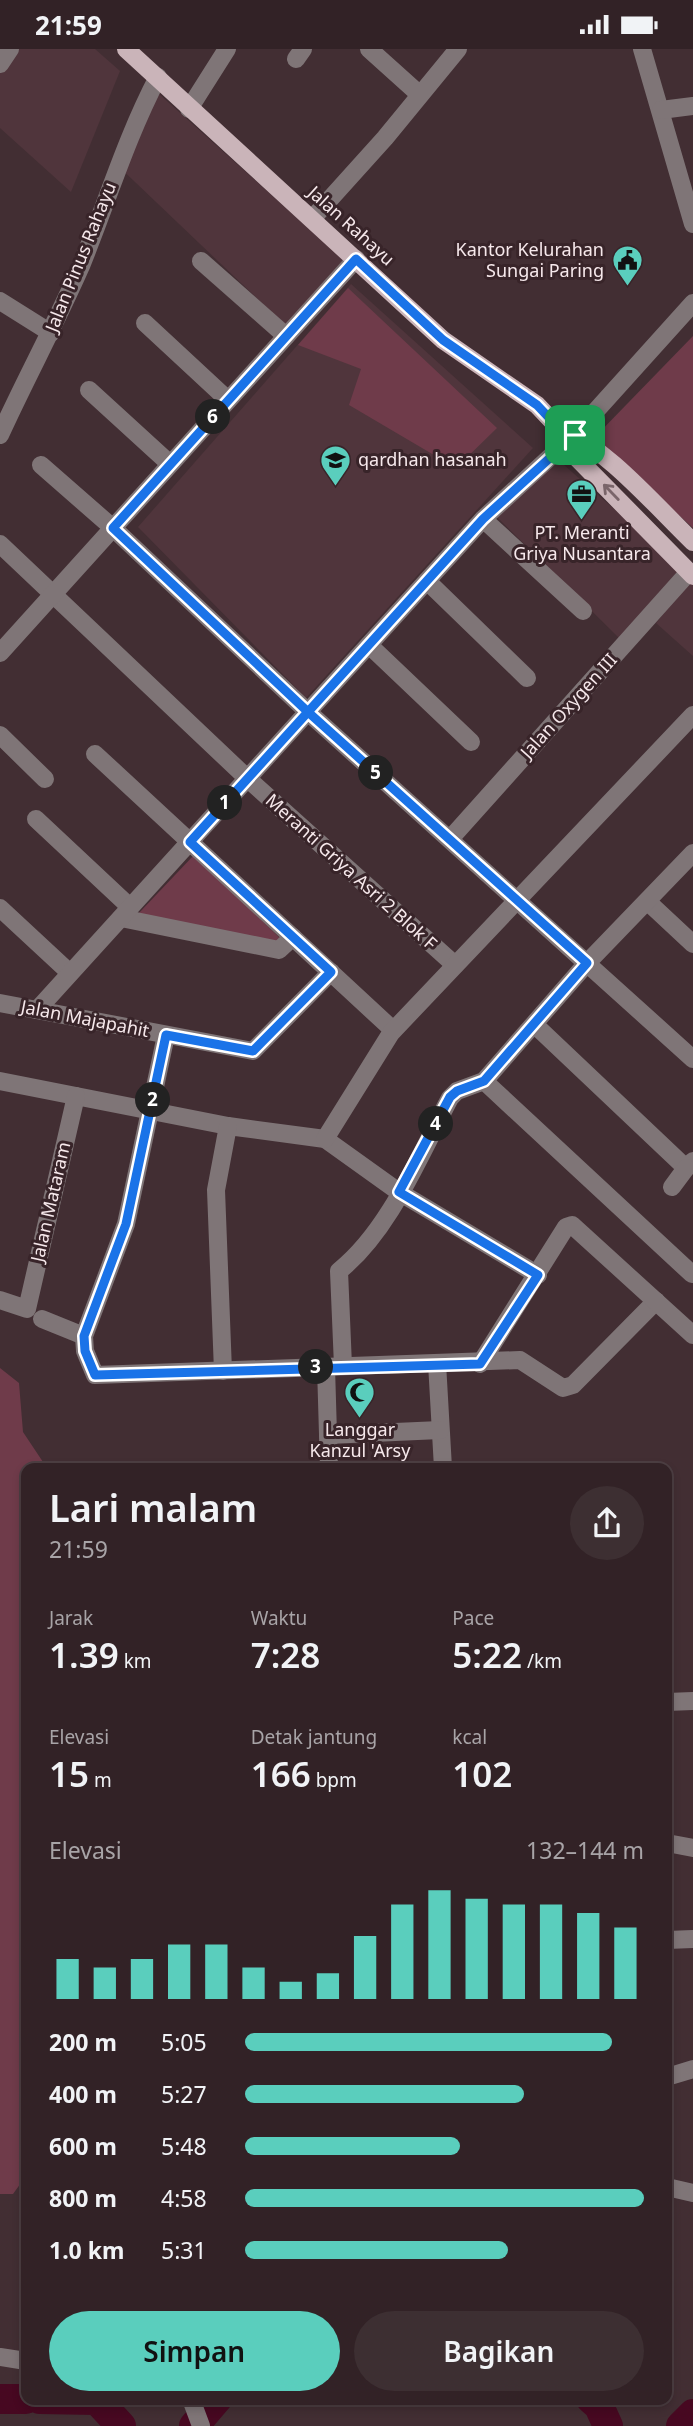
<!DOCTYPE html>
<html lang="id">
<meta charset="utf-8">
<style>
:root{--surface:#322226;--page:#3d2f32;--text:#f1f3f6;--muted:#a8a4a7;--line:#4d3f43;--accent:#5acebd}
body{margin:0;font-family:"Noto Sans",sans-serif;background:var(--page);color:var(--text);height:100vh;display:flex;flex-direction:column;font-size:26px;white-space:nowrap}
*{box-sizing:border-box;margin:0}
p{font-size:23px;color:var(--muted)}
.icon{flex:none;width:38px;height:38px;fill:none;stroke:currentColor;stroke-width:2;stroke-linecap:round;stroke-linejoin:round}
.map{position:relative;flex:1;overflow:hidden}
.drawer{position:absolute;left:21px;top:1414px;width:651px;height:942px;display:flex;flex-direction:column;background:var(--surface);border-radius:14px;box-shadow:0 4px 10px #0003,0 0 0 2px var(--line)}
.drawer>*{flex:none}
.pin{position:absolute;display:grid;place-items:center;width:60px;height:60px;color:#fff;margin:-30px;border-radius:14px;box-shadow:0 4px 10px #0006}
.km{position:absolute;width:35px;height:35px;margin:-18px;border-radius:50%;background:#222;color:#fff;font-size:19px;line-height:35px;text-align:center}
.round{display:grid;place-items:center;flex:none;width:74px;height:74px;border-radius:37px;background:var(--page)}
.overview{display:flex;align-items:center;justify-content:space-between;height:119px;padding:0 28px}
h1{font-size:38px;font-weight:600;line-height:52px}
.figures{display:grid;grid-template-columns:repeat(3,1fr);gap:10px;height:119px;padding:7px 28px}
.figures div{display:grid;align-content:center}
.figures b{font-size:35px;font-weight:600}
.figures small{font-size:19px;font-weight:400}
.figures p{font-size:19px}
.chart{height:196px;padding:14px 28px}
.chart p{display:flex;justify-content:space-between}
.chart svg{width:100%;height:126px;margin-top:7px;stroke:var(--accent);stroke-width:6}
.cta{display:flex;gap:14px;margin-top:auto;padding:14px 28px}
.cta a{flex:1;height:80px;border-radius:42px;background:var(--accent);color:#111;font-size:28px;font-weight:600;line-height:80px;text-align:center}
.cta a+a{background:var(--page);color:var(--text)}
ul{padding:0 28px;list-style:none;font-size:23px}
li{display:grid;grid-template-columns:112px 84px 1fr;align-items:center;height:52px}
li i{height:18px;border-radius:9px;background:var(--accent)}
.status{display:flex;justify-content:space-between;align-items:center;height:49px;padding:0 35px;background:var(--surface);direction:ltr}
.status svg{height:19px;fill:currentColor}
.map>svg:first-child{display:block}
.built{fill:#50353c}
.green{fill:#6f3b4a}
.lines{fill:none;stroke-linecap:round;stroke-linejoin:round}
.river{stroke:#470821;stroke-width:30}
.minor{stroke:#7f7577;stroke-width:18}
.major{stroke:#cab4b9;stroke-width:18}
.oneway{stroke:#7a656a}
.route-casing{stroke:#fff;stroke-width:14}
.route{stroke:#1a73e8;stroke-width:9}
.labels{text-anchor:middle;stroke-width:6;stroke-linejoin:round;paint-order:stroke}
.street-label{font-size:18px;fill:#f6e8eb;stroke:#382429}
.poi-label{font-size:18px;fill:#f6e8eb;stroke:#382429}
</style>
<div class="status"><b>21:59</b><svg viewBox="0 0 49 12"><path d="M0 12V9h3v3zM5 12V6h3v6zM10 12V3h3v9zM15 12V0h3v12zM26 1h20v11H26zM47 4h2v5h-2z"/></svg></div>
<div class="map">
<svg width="693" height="2377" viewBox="0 0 693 2377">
<rect width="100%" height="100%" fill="#422e33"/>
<g class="built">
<polygon points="0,0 95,0 120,22 71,143 0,79"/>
<polygon points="148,35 344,211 285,276 113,112"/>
<polygon points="351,235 533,399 306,649 138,478"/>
<polygon points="555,408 681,519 619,589 497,468"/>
<polygon points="690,532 693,535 693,607 656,574"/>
</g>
<g class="green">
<polygon points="348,239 497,379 456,419 349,356 361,320 298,296"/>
<polygon points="693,287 693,479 594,389"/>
<polygon points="194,806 286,895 138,865"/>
<polygon points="0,1319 19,1334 23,1383 47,1419 26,1419 26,2127 13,2145 0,2145"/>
</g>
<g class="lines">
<g class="river">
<polyline points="0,2350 26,2350"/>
<polyline points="40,2350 97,2351 121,2377"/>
<polyline points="591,2350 599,2357 608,2377"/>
<polyline points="194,2377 217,2350"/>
<polyline points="681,2377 693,2365"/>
</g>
<g class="minor">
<polyline points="369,0 419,45"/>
<polyline points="642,0 693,175"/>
<polyline points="296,10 303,0"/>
<polyline points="0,15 10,0"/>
<polyline points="189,60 227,0"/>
<polyline points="661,61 693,57"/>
<polyline points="312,170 385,89 458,0"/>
<polyline points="201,212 286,287"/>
<polyline points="0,252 51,284"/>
<polyline points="145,274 228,351"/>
<polyline points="89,341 170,415"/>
<path d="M0 386C26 329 56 274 81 217 107 153 126 89 158 28"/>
<polyline points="41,416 113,479 308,663 693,1010"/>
<polyline points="483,470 583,562"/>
<polyline points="0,495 247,729 455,916"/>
<polyline points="427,532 527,629"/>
<polyline points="369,596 471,693"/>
<polyline points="0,604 356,210"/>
<polyline points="0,686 45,730"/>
<polyline points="95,705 393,981"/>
<polyline points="36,770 130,858"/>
<polyline points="450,790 689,523"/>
<polyline points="648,853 693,895"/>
<polyline points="0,859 70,924"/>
<polyline points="121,869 279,901 293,888"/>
<polyline points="0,954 253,1002 331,923"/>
<polyline points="37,961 483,470 575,385 693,254"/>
<polyline points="535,976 686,1119 693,1112"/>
<polyline points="166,986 126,1175 84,1287 85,1302 95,1326 520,1311 563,1339 573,1336 656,1252"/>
<polyline points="0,1032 228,1077 325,1090 399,1143 538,1226"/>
<polyline points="484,1032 692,1225"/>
<polyline points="325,1090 391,984 693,666"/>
<polyline points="672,1138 686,1119"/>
<polyline points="0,1251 27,1260 76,1047"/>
<polyline points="42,1270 84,1287"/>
<polyline points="437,1314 443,1419"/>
<polyline points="480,1315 566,1178 572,1176 693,1286"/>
<path d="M343 1317 339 1222C390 1181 419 1107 450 1049L457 1042 484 1032 587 914 693 804"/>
<polyline points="326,1318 329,1419"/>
<polyline points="223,1322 216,1141 228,1077"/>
<polyline points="328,1386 440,1381"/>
<polyline points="667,1653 693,1652"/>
<polyline points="667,1794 693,1799"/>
<polyline points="667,1891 693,1890"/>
<polyline points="667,2028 693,2020"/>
<polyline points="667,2138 693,2144"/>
<polyline points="0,2308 26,2312"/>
<polyline points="191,2350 201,2377"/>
</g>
<g class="major">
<polyline points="126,0 443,291 537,356 555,375 570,402 693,527"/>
<path d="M555 375C609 402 650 451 693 493"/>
</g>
</g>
<defs><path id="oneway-shaft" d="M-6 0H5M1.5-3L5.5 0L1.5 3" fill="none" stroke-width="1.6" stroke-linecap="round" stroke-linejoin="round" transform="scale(1.75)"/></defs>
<use class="oneway" href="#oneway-shaft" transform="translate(611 443) rotate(-134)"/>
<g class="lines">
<defs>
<polyline id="route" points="575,386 483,470 190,793 331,923 253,1002 166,986 126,1175 84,1287 85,1302 95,1326 480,1315 538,1226 399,1143 450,1048 457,1042 484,1032 587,914 308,663 113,479 356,210 443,291 537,356 555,375 575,386"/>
</defs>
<use href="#route" class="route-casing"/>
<use href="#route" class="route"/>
</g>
<defs>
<symbol id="civic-pin" viewBox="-11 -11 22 30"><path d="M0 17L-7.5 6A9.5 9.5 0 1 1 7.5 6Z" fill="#5acebd" stroke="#382429"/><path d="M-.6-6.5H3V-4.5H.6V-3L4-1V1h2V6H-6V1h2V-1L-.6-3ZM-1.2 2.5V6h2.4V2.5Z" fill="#111"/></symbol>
<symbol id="school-pin" viewBox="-11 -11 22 30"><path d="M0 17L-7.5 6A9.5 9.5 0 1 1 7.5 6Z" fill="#5acebd" stroke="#382429"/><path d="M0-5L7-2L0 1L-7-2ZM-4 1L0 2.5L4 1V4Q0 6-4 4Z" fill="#111"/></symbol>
<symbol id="office-pin" viewBox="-11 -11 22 30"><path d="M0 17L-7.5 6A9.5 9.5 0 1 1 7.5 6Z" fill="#5acebd" stroke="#382429"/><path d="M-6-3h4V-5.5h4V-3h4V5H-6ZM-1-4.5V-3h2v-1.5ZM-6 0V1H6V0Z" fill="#111"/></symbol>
<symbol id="mosque-pin" viewBox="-11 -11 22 30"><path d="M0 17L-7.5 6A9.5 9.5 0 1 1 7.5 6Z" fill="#5acebd" stroke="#382429"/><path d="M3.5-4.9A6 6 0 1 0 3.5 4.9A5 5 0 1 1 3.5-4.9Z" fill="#111"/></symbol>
</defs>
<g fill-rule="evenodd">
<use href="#civic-pin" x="610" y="194" width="35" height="47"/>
<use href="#school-pin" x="318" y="394" width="35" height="47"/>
<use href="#office-pin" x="564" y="428" width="35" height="47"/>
<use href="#mosque-pin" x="342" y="1326" width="35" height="47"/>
</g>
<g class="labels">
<g class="street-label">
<text transform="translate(351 177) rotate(42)" y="6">Jalan Rahayu</text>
<text transform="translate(81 208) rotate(-68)" y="6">Jalan Pinus Rahayu</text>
<text transform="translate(569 657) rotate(-48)" y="6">Jalan Oxygen III</text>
<text transform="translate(351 823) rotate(42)" y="6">Meranti Griya Asri 2 Blok F</text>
<text transform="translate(85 970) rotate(11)" y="6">Jalan Majapahit</text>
<text transform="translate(51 1153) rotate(-77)" y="6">Jalan Mataram</text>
</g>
<g class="poi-label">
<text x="604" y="207" text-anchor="end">Kantor Kelurahan<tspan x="604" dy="21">Sungai Paring</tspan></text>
<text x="358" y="417" text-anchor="start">qardhan hasanah</text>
<text x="582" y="490">PT. Meranti<tspan x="582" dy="21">Griya Nusantara</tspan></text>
<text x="360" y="1387">Langgar<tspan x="360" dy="21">Kanzul 'Arsy</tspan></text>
</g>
</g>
</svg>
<div class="pin" style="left:575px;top:386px;background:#1e9e55"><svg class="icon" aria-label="arrive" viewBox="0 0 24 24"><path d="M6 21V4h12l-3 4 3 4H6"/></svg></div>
<b class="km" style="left:225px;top:754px">1</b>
<b class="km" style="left:153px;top:1051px">2</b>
<b class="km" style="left:316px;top:1318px">3</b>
<b class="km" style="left:436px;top:1075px">4</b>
<b class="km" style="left:376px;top:724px">5</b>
<b class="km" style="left:213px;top:368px">6</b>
<section class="drawer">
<div class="overview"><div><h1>Lari malam</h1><p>21:59</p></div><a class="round"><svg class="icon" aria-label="share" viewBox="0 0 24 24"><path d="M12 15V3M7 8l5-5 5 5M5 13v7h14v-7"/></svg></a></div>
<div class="figures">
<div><p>Jarak</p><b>1.39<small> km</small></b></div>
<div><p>Waktu</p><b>7:28</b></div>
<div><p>Pace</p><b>5:22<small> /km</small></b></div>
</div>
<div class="figures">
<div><p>Elevasi</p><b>15<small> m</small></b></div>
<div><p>Detak jantung</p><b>166<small> bpm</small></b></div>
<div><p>kcal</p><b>102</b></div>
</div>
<div class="chart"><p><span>Elevasi</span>132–144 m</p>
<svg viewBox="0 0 160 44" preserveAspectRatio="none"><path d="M5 44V30M15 44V33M25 44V30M35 44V25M45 44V25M55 44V33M65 44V38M75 44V35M85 44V22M95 44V11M105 44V6M115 44V9M125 44V11M135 44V11M145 44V14M155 44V19"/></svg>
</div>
<ul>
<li><b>200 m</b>5:05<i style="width:92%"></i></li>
<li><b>400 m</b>5:27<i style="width:70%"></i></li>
<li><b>600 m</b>5:48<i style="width:54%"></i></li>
<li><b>800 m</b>4:58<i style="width:100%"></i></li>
<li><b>1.0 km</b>5:31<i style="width:66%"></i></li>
</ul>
<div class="cta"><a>Simpan</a><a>Bagikan</a></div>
</section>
</div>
